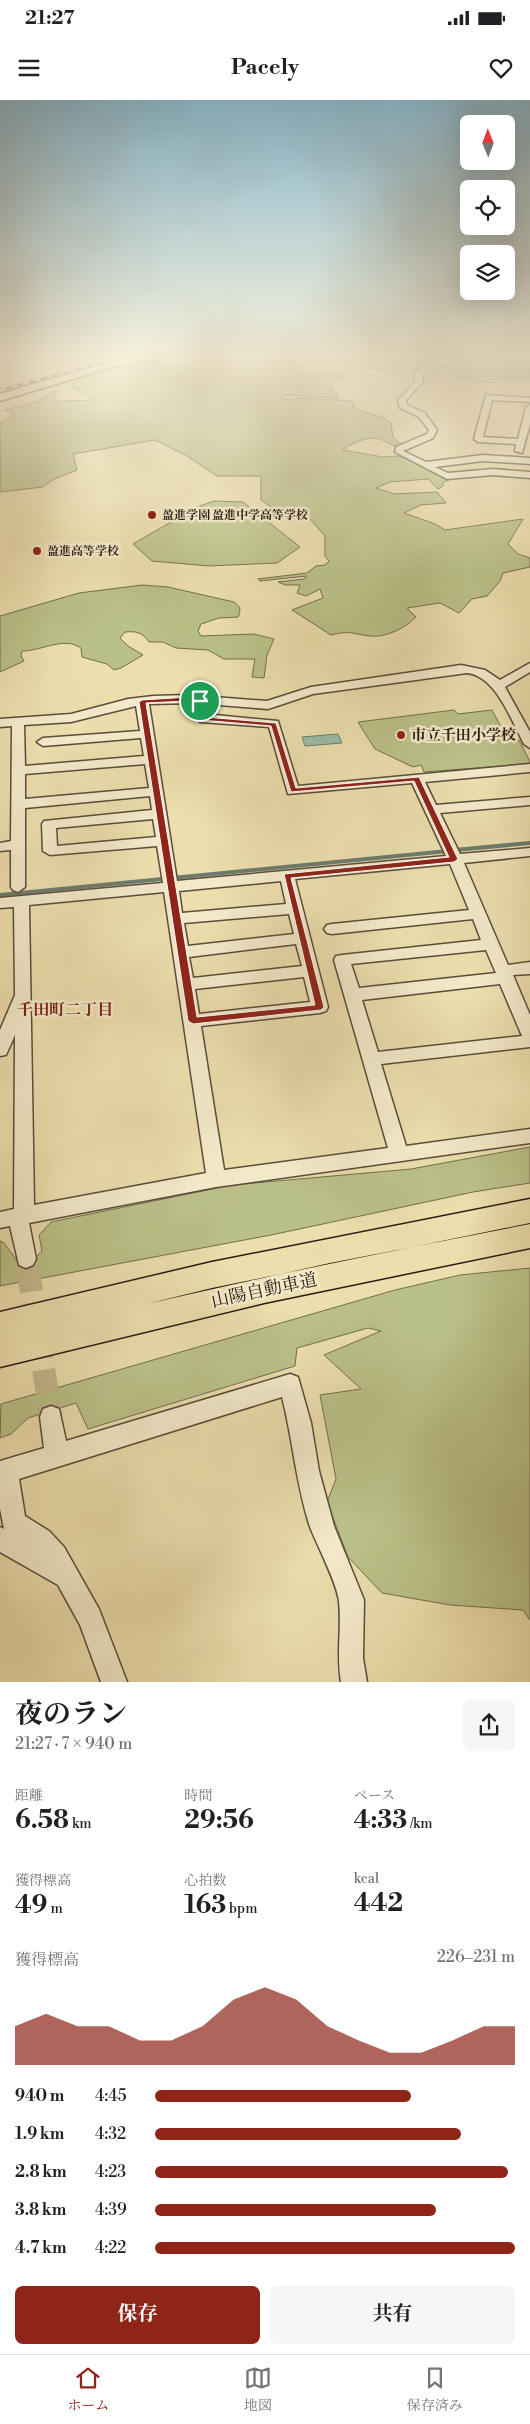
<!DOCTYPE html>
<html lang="ja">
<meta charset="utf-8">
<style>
:root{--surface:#fff;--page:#f6f6f6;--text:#202124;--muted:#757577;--line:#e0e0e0;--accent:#8f2418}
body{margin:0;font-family:"Libre Bodoni","Noto Serif JP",serif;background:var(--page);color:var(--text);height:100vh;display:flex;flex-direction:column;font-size:19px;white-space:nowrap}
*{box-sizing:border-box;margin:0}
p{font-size:16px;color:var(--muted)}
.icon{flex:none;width:28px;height:28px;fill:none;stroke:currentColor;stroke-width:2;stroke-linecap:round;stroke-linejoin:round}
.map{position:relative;height:1582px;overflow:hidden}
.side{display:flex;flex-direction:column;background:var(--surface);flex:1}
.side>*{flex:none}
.needle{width:32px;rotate:359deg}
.controls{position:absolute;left:460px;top:15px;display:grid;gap:10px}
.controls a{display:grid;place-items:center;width:55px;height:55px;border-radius:8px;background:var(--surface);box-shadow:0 5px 20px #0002;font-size:25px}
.pin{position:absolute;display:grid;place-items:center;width:42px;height:42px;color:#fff;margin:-21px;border:2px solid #fff;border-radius:50%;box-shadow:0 1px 5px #0007}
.round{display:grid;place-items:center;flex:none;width:52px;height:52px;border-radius:8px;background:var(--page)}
.overview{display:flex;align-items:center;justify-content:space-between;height:85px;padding:0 15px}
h1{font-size:28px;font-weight:700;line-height:38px}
.figures{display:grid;grid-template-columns:repeat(3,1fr);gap:8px;height:85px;padding:5px 15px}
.figures div{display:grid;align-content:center}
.figures b{font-size:25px;font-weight:700}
.figures small{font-size:14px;font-weight:400}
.figures p{font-size:14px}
.chart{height:140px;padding:10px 15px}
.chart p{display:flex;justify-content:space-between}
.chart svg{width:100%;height:90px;margin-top:5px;fill:var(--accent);opacity:.7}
.button{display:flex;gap:10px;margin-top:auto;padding:10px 15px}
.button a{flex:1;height:58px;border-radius:8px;background:var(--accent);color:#fff;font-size:20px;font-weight:700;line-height:58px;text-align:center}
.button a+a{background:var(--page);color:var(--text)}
ul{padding:0 15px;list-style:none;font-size:16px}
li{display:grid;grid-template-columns:80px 60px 1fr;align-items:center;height:38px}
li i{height:12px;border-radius:6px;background:var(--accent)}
.status{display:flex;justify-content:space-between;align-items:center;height:35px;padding:0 25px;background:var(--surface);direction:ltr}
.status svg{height:14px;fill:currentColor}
header{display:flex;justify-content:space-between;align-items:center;height:65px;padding:0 15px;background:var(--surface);font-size:22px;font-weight:700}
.menu{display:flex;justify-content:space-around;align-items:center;height:70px;border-top:1px solid var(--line);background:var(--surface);font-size:14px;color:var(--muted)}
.menu a{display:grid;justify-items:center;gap:2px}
.menu .current{color:var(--accent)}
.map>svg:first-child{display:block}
.green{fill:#bac188;stroke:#726e4e}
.water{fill:#99bca8;stroke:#6d7c6d}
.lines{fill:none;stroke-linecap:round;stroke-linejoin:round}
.shore{stroke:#626c5e;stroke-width:1}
.stream{stroke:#6d7c6d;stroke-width:4}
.minor-tunnel-far1{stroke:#c5b78f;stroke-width:18;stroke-dasharray:18 9;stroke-linecap:butt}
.minor-tunnel{stroke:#c5b78f;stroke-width:23;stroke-dasharray:23 11;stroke-linecap:butt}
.minor-casing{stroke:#5b4c3b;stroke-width:3}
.highway-casing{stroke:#2b1b15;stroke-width:3}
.minor{fill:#f3eaca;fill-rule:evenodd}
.highway{fill:#ecdead;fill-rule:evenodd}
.rail-casing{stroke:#2b1b15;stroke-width:3}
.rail{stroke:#f3eaca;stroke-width:2;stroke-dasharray:6;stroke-linecap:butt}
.route{fill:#8f2418;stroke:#fff;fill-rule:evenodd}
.poi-dot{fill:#8f2418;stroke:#f3eaca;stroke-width:2}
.labels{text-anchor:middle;stroke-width:5;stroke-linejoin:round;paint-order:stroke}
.far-poi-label{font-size:12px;font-weight:bold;fill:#2b1b15;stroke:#f3eaca;text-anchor:start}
.poi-label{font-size:15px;font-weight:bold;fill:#2b1b15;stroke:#f3eaca;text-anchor:start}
.neighbourhood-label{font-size:16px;font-weight:bold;fill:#7a1f14;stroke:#f3eaca}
.near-street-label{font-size:18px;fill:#2b1b15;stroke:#f3eaca}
</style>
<div class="status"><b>21:27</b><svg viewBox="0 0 49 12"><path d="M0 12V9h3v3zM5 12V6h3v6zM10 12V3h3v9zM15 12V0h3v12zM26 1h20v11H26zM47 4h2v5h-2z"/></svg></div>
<header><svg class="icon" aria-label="menu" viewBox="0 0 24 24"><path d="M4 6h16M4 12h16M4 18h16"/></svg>Pacely<svg class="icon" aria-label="heart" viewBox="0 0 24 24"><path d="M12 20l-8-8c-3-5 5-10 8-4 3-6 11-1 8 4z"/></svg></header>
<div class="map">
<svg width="530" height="1582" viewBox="0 0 530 1582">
<rect width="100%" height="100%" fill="#ecdead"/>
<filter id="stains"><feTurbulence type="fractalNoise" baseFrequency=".004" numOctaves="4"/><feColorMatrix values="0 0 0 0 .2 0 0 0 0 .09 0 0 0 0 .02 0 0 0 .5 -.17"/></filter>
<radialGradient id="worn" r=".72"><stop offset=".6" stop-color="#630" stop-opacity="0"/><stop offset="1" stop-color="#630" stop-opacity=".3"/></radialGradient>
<g class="green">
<path d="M161 255H441L426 264 429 266 399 273 380 269H356L344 266 325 273 344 275 345 278 334 281 331 286 339 298 287 295 281 298 285 300 299 298 352 301 355 309 384 318 391 323 393 338 401 344 399 346C391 346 387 342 380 339 368 335 351 344 342 350L383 357 398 356 419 364 449 380 443 382V386L438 389 428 379 390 382 376 388 394 394 437 392 446 403 421 405 404 413 435 424 445 430 523 419 508 444 518 454 530 458V467L503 473 500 481 487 496 472 499 459 513 440 503 407 508 416 517C405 528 386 538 370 536 351 534 352 530 331 535L292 510 323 498 320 489 306 496 297 493 300 485H285L278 482 304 479 307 476 260 481 258 479 307 473 316 466 325 465 329 461 325 456V436L310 419 296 409 278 412 261 400V376H217L187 356 155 340 73 354 77 370 52 380 43 387 0 392V323L14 315 5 310 40 301 51 291H57L54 298 57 301 94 300 77 289 71 288 76 276Z"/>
<polygon points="214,401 243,402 300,447 277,463 209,466 152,461 133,444 197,407"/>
<path d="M142 485 168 487 234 502C241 507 241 510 238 517L219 518 201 524 198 531 201 536 254 534 274 539 267 555 264 578 252 577 255 559H224L208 550 176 548 163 542H149C142 532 136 531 125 532L120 538 128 546 143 555 121 568 114 570 107 564 82 557 81 548C64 536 42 551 22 551L21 556 24 561 0 572V516L79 493Z"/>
<polygon points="454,610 458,614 492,610 508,640 519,640 530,662 528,664 424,672 421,665 413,667 375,649 358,622"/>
<polygon points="530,1047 530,1083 473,1092 271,1135 0,1186 0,1141 4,1143 18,1162 36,1157 42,1151 39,1135 51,1122 232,1085 411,1069"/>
<polygon points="530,1168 530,1520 523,1510 450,1505 382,1493 348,1457 327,1402 336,1379 320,1295 361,1289 324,1255 381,1231 368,1228 297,1248 295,1266 88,1329 76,1303 28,1318 11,1334 0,1338 1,1304 395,1190 460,1175"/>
</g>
<g class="water">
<polygon points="464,255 530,255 530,281 508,279 493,283 461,279 447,274"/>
<polygon points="338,634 342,643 305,646 302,637"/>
</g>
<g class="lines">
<g class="shore">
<polyline points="469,255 459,270 460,273 478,276 530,276"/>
<polyline points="475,255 471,266 473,269 530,270"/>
<polyline points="483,255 484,263 530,262"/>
</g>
<g class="stream">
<polyline points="455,750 530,743"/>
<polyline points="0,795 448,751"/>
</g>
<polyline class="minor-tunnel-far1" points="26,1159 28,1171"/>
<polyline class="minor-tunnel" points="28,1169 51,1317"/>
<defs>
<g id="minor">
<polygon points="447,255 455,255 447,264 422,275 423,282 406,300 407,305 425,313 437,330 433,338 403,351 426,362 483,355 530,358 530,364 483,361 435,367 448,373 493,369 530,372 530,378 493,375 447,379 395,352 396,347 427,334 429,330 419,317 400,308 398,300 415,282 415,272 441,260"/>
<polygon points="486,295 530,298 530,302 492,300 483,337 518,339 526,307 530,305 530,324 522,353 515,351 516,344 478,342 474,339"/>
<path d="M530 563V572L505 587 530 632V648L524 644C511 620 496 576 467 573L313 594 268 609 206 604 205 614 278 621 298 686 530 664V672L425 682 436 705 530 697V705L440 713 460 754 530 748V756L464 763 508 865 530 862V874L513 875 530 915V947L381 964 406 1046 530 1029V1043L216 1087 29 1123 36 1159 33 1165 26 1168 19 1165 10 1126 0 1128V1112L14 1109 15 935 6 955 0 956V930L15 895 14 807 0 808V798L163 783 157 746 50 755 43 751 42 724 44 721 152 710 150 696 25 708V787L18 792 13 790 11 787V750L0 751V743L11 741 12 626 0 627V619L71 614 128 599 153 596 188 595 267 601 311 587 461 565 485 570 500 580ZM194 603 193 615 200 622 269 627 288 694 412 683 446 756 177 781 149 604ZM136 606 140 631 43 638 37 642 43 646 141 638 144 656 25 666 24 625 71 622ZM145 664 149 688 25 699V674ZM153 719 156 737 57 746 56 728ZM450 764 469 810 332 824 327 825 324 829 327 833 332 834 473 819 481 840 342 855 336 856 334 860 388 1048 224 1070 201 926 320 913 326 911 328 907 295 779ZM281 781 286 804 182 813 179 791ZM164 792 206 1073 34 1105 29 805ZM289 814 294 834 188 846 184 823ZM296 844 302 866 193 878 189 857ZM486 850 496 873 359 888 351 864ZM304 877 310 902 199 914 195 889ZM500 884 522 936 378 952 362 900Z"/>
<path d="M290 1274 298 1277 311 1323 319 1371 334 1426 364 1500 363 1558 367 1582H341C336 1552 342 1529 339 1502 338 1485 317 1445 310 1427 296 1385 293 1340 282 1297L19 1379 25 1416 49 1431 64 1447 99 1509 127 1582H101L80 1525 58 1485 0 1452V1427L4 1429 0 1409V1361L44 1348 40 1317 43 1309 51 1306 59 1309 66 1341Z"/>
</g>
<g id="highway">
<polygon points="143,255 161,255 160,257 106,269 0,301 0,294 100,264"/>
<polygon points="530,1099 530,1123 212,1188 146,1204 330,1163 530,1124 530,1148 264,1203 0,1267 0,1212 212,1162"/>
</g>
</defs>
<use href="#minor" class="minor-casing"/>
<use href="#highway" class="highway-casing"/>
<use href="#minor" class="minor"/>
<use href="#highway" class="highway"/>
<defs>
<polyline id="rail" points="0,290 134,255"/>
</defs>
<use href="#rail" class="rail-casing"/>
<use href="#rail" class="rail"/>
</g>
<linearGradient id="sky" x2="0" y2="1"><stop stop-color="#88b7ce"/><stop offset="0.54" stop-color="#f6f0da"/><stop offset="1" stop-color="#f6f0da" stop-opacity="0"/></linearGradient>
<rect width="530" height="476" fill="url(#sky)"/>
<path class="route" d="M188 597 202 599V615L205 617 276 623 296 688 419 677 456 755 458 759 454 762 291 778 324 907 321 910 193 924 188 921 139 602 142 600ZM188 601 196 602 195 615 201 620 271 626 291 692 414 681 448 755 449 757 284 774 315 905 197 917 146 603Z"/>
<g class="poi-dot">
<circle cx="152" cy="415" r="5"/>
<circle cx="37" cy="451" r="5"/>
<circle cx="401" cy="635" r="5"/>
</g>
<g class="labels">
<g class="far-poi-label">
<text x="162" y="419">盈進学園 盈進中学高等学校</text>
<text x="47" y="455">盈進高等学校</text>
</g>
<g class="poi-label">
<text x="411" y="640">市立千田小学校</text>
</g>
<g class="neighbourhood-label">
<text x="65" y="915">千田町二丁目</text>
</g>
<g class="near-street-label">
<text transform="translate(264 1190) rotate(-12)" y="6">山陽自動車道</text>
</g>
</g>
<rect width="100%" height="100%" filter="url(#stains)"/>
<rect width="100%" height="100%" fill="url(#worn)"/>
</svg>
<div class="controls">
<a><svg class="needle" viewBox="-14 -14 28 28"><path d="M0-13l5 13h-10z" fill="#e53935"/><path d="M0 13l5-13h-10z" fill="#757577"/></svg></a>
<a><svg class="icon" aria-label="locate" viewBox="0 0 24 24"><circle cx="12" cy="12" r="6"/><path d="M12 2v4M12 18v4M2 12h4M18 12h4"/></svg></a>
<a><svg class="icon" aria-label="layers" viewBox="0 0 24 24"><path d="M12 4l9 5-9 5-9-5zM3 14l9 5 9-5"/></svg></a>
</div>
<div class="pin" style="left:200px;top:601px;background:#1e9e55"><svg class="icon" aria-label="arrive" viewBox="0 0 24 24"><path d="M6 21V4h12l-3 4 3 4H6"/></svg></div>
</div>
<section class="side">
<div class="overview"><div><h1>夜のラン</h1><p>21:27 · 7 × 940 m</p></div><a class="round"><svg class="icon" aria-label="share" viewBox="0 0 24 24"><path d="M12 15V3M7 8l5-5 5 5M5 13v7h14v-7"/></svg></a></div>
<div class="figures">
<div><p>距離</p><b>6.58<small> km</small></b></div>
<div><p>時間</p><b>29:56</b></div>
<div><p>ペース</p><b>4:33<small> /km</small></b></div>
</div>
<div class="figures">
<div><p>獲得標高</p><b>49<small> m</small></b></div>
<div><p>心拍数</p><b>163<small> bpm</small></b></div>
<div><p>kcal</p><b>442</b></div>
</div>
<div class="chart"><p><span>獲得標高</span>226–231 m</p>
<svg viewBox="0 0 160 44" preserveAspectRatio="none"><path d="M0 44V25L10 19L20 25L30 25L40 32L50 32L60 25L70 12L80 6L90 12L100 25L110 32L120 38L130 38L140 32L150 25L160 25V44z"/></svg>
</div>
<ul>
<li><b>940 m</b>4:45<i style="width:71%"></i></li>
<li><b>1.9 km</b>4:32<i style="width:85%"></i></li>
<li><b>2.8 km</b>4:23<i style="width:98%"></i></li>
<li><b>3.8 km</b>4:39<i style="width:78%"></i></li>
<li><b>4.7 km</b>4:22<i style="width:100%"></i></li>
</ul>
<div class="button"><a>保存</a><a>共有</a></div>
</section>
<nav class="menu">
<a class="current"><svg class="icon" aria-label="home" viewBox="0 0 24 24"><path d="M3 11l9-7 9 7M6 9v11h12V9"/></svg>ホーム</a>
<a><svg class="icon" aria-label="map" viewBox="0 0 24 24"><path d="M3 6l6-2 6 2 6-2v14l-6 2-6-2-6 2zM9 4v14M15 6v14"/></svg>地図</a>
<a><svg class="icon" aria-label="saved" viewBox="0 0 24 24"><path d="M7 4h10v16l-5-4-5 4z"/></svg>保存済み</a>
</nav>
